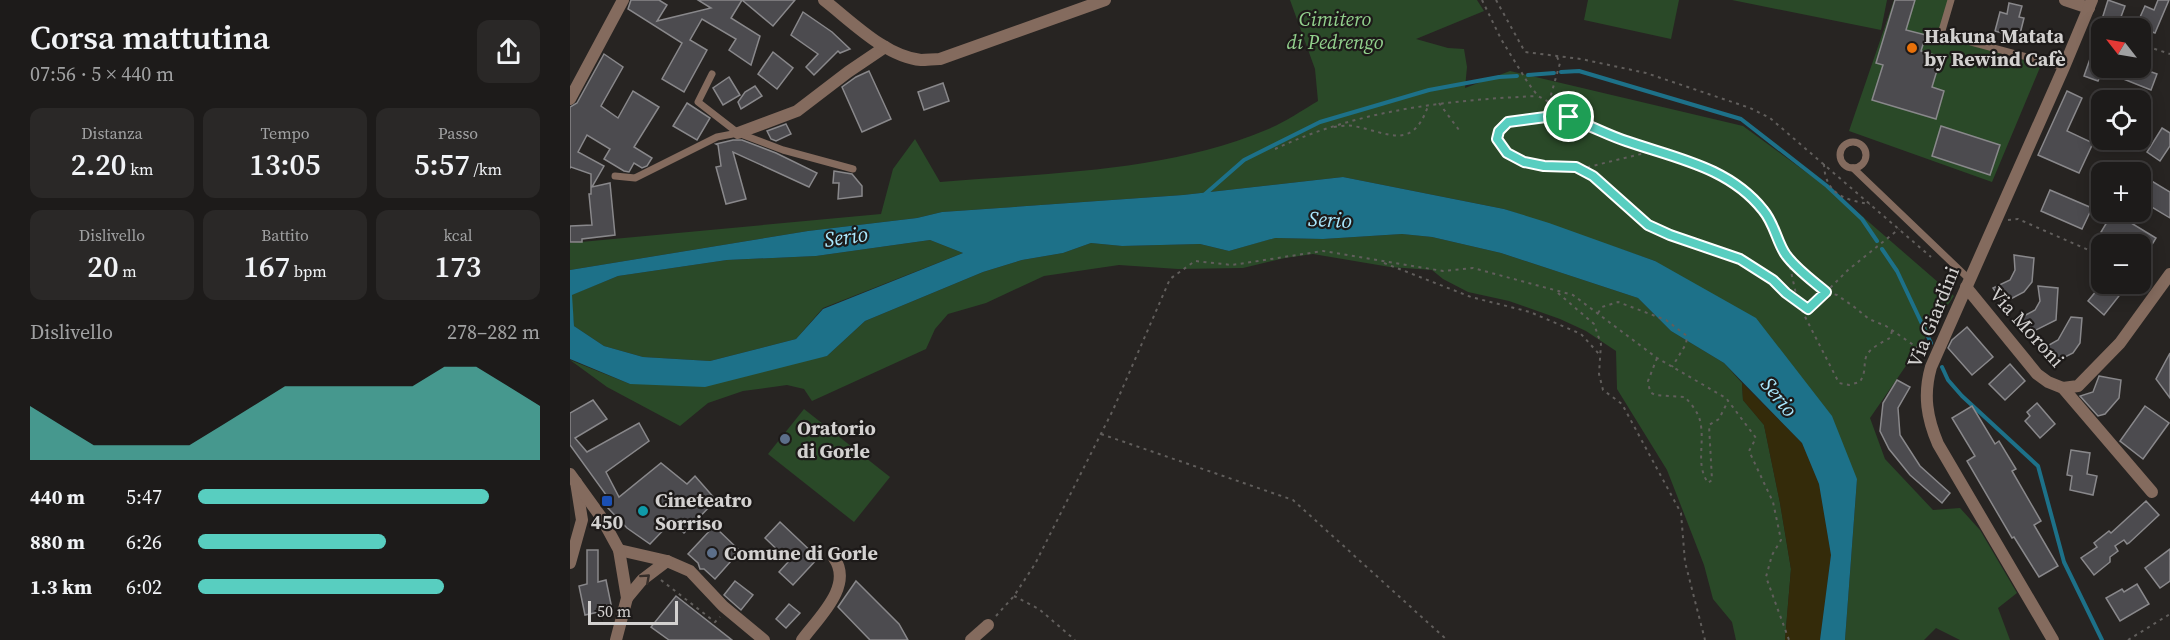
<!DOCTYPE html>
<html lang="it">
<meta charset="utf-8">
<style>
:root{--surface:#1d1b1a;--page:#2a2827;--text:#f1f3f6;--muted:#a0a1a2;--line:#3b3939;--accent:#58cec0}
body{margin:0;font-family:"Source Serif 4",serif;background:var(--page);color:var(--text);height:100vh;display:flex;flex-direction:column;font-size:22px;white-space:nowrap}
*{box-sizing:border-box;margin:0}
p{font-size:20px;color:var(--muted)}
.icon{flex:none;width:33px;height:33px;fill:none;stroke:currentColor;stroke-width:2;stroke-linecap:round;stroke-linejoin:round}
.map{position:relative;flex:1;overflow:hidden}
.sheet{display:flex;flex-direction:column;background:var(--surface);width:570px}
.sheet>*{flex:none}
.needle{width:39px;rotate:301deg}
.tools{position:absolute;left:1521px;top:18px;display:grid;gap:12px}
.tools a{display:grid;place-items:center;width:60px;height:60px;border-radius:12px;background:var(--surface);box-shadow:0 3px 15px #0003,0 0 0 2px var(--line);font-size:30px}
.scale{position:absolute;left:18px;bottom:15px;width:90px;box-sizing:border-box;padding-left:6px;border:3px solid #d3d1d0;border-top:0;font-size:16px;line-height:21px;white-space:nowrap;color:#d3d1d0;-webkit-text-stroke:4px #1d1a19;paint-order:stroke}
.pin{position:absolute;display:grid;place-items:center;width:51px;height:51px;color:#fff;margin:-26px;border:3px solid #fff;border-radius:50%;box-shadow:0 2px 6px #0007}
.round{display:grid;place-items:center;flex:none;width:63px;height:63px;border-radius:12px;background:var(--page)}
.headline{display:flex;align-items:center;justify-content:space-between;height:102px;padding:0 30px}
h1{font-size:33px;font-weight:600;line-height:45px}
.figures{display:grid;grid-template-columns:repeat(3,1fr);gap:9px;height:102px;padding:6px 30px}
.figures div{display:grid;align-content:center;border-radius:12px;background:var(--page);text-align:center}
.figures b{font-size:30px;font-weight:600}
.figures small{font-size:16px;font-weight:400}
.figures p{font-size:16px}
.chart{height:168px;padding:12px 30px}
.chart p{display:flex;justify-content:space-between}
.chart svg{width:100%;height:108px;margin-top:6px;fill:var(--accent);opacity:.7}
ul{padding:0 30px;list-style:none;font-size:20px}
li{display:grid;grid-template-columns:96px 72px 1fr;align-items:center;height:45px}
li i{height:15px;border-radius:8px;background:var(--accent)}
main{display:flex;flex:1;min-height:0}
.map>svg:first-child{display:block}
.green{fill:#2a4928}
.sand{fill:#342b0a}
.water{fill:#1d7189;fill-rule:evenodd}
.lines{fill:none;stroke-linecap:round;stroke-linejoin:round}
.stream{stroke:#1d7189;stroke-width:4}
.building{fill:#4c4b4f;stroke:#89888b;stroke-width:1.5}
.path{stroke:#615e5c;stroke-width:2;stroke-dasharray:3 4.5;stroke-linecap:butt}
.service{stroke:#846b5e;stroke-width:7}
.minor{stroke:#846b5e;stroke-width:12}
.tertiary{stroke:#846b5e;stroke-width:12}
.oneway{stroke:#372e2a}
.route-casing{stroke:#fff;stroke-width:12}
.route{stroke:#58cec0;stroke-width:8}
.food-dot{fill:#e8710a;stroke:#1d1a19;stroke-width:2}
.service-dot{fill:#5c6f8a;stroke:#1d1a19;stroke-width:2}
.transit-dot{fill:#1a4fb4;stroke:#1d1a19;stroke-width:2}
.culture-dot{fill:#0f9aa8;stroke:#1d1a19;stroke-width:2}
.labels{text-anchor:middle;stroke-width:4.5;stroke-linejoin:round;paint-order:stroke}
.park-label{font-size:20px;font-style:italic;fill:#92d18d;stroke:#1d1a19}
.poi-label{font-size:20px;font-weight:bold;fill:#d3d1d0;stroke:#1d1a19;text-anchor:start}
.street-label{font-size:20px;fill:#d3d1d0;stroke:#1d1a19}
.water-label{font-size:21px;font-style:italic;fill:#aae8fe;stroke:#1d1a19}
</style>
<main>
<section class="sheet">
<div class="headline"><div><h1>Corsa mattutina</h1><p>07:56 · 5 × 440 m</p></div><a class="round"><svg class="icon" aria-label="share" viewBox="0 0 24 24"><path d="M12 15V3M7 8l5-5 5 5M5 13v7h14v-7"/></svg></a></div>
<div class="figures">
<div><p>Distanza</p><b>2.20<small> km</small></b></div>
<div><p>Tempo</p><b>13:05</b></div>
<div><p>Passo</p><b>5:57<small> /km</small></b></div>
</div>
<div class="figures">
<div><p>Dislivello</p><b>20<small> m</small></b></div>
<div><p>Battito</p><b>167<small> bpm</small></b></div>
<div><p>kcal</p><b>173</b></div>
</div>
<div class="chart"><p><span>Dislivello</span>278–282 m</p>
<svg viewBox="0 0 160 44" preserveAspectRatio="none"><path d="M0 44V22L10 30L20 38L30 38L40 38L50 38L60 30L70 22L80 14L90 14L100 14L110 14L120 14L130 6L140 6L150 14L160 22V44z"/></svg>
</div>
<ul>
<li><b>440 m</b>5:47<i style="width:85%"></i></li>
<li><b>880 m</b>6:26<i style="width:55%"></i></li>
<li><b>1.3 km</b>6:02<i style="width:72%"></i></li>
</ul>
</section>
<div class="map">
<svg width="1600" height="640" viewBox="0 0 1600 640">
<rect width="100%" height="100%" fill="#272422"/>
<g class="green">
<path d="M720 0H907L914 11 846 39 878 48 894 49 897 67 895 88 940 71 1173 126 1270 197 1384 296 1300 418 1315 459 1363 510 1390 508 1410 530 1447 593 1428 608 1440 640H1390L1366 628 1354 640H1275L1287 479 1085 261 934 209 773 177 613 195 372 212 347 218 238 231 0 270V243L311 214 323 169 345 139 370 182C476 173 596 172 696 130 714 123 731 111 748 101L745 69Z"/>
<polygon points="1018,0 1109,0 1101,39 1014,20"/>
<polygon points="1162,0 1317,0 1311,30"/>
<polygon points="1324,0 1383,0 1373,31 1471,65 1422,182 1279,131"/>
<polygon points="832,234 862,237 931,253 1068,298 1101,331 1154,363 1172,383 1173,400 1194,425 1210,503 1221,569 1215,640 1166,640 1162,622 1143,599 1134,565 1097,470 1047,389 1046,351 1016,331 990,319 939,301 898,292 873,279 862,270 820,267 743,254 715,258 673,268 608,269 549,265 474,276 416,303 378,314 365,329 356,349 242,401 234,389 217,385 173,391 138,403 110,426 37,387 0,360 60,384 257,356 295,321 413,272 452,260 493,253 521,243 552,246 630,244 659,251 704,238 753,239"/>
<polygon points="360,240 393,253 253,308 226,339 140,361 73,357 34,346 4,326 1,295 48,276 157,260 246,256"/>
<polygon points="234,409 320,477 284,522 198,454"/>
</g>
<polygon class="sand" points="1172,383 1232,443 1249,484 1261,555 1250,640 1215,640 1221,569 1210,503 1194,425 1173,400"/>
<path class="water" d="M773 177 934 209 979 223 1085 261 1186 318 1262 416 1287 479 1275 640H1250L1261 555 1249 484 1232 443 1154 363 1101 331 1068 298 931 253 862 237 832 234 753 239 705 238 659 251 630 244 552 246 521 243 493 253 452 260 413 272 295 321 257 356 135 387 60 384 0 359V270L238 231 347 218 372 212 613 195ZM360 240 393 253 253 309 226 339 140 361 73 357 34 346 4 326 2 295 48 276 157 260 246 256Z"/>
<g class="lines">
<g class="stream">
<polyline points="991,72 1009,71 1171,119 1257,186 1292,219 1307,241"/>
<polyline points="958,75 984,73"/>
<polyline points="634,195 674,160 750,122 859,90 929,77 947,76"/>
<polyline points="1312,249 1327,271 1361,343"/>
<polyline points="1372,367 1378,380 1392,396 1468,466 1494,562 1532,640"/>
</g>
</g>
<g class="building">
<polygon points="61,0 89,0 97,5 87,21 141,8 128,0 225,0 203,26 172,0 161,18 190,36 181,65 159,50 166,39 132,19 120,40 137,50 114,92 92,79 112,43 58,9"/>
<polygon points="1325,0 1345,0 1336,30 1356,35 1351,51 1371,57 1362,87 1374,91 1366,119 1302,100 1313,65 1306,63"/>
<polygon points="1538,0 1555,6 1548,25 1532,19"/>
<polygon points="1588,0 1599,0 1585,33 1566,26 1575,6 1584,10"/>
<polygon points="1439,3 1452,6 1449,17 1454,18 1449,38 1425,31 1430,12 1437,14"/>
<polygon points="233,12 262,32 280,49 270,53 268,51 244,75 236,67 248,54 221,35"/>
<polygon points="203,52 223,68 207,89 188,74"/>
<polygon points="34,54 53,67 31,106 48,118 63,91 89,107 64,147 82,158 77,166 72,168 64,163 59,172 54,171 34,159 40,149 17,135 8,152 34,166 22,187 40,183 45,235 12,239 12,242 0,242 0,226 22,225 19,194 21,194 21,174 1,167 0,168 0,107 7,103"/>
<polygon points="1521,56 1532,60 1532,72 1528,81 1514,76"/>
<polygon points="1549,68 1576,68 1576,70 1587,74 1581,90 1546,76"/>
<polygon points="299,71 321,119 292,132 272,87 286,77"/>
<polygon points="159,77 170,95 153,105 143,88"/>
<polygon points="373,83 379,101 354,110 348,92"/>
<polygon points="185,86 192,96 171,109 168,102 175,92"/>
<polygon points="1497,91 1512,98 1497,131 1523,143 1509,173 1468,155"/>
<polygon points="117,103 140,118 127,140 103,126"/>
<polygon points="216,124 221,134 206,141 201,139 197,131"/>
<polygon points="1371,126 1430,145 1420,175 1362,156"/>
<polygon points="1592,128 1600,133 1600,146 1590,161 1577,152"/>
<polygon points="163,140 172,140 206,153 247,173 239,187 163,152 176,199 156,204 146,167 151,166 148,145 146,144"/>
<polygon points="264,171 282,174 292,186 292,196 268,199 269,183 263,183"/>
<polygon points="1570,174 1600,192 1600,218 1570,200"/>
<polygon points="1480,190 1522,208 1512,229 1471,211"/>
<polygon points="1543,212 1586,238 1570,264 1570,244 1552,244 1531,232"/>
<polygon points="1444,255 1464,258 1462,282 1454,292 1433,303 1423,288 1440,280 1445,270"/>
<polygon points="1532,284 1551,284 1556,287 1534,315 1518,301"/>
<polygon points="1468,286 1488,288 1486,320 1462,332 1457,327 1454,329 1448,319 1465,310 1470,301"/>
<polygon points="1501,317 1512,318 1510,343 1503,353 1481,364 1472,349 1488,340"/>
<polygon points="1397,327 1423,357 1402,375 1378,348 1382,340"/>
<polygon points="1600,353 1600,398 1586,379"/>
<polygon points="1440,364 1455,381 1435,400 1419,384"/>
<polygon points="1529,376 1551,380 1549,398 1535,414 1528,416 1510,396 1523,392"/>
<polygon points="1327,380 1340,387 1328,408 1330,435 1350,466 1380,493 1372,503 1340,475 1319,449 1310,431 1313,403"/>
<polygon points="23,400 37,419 5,438 17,452 69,423 79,441 36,472 49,497 91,463 117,484 125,476 146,500 114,533 102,521 80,544 57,528 37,507 42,503 0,445 0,413"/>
<polygon points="1467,403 1485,424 1470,438 1455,421 1460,416 1457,412"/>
<polygon points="1402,406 1425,444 1429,441 1446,469 1442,471 1471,521 1464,525 1488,566 1469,577 1444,537 1442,538 1397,461 1405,456 1382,418"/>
<polygon points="1575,406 1599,423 1573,459 1550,441"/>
<polygon points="1501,450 1520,453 1517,474 1527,476 1523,495 1500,490 1502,476 1497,475"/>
<polygon points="1576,501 1589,515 1559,543 1557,544 1554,540 1545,546 1548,551 1540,557 1540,562 1524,575 1511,558 1527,547 1524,543 1539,531 1541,533"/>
<polygon points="210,522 248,558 223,585 209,572 219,561 195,538"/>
<polygon points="144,526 170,551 145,579 134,569 130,569 128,563 118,554"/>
<polygon points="1600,549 1600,581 1590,588 1575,568"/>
<polygon points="17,550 28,550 28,582 36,580 42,609 15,615 9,586 17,584"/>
<polygon points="165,581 183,595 171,610 154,595"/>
<polygon points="286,581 329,624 338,640 300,640 268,607"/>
<polygon points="1567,584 1579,604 1550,621 1536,598 1552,589 1554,592"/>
<polygon points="106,596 162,640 99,640 81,627"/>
<polygon points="219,604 230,613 216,628 206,619"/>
</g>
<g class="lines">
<g class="path">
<polyline points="912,0 931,39 958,83 968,96 979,102"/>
<polyline points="926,0 955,52 1011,59 1076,73 1180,108 1200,118 1361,257"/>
<polyline points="1524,29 1532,31"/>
<polyline points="1570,44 1600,54"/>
<polyline points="987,57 990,63 979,102 999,117"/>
<polyline points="869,103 889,130"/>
<path d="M764 127C770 126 777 125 783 126 818 132 842 152 858 106"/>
<path d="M705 149C788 110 877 100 968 96"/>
<path d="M1254 164C1255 193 1273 200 1300 204"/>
<polyline points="1010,169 1083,151"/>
<polyline points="1438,220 1448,219 1532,256"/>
<polyline points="1216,256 1256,292 1278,270 1329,229"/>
<polyline points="814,263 901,297 960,312 1011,334 1029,354"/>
<polyline points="1570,273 1582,278"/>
<polyline points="988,293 1024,324 1031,344 1029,374 1033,390 1052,404 1111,513 1115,562 1135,640"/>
<polyline points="1028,313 1032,307 1048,302 1096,320 1117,336 1116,344 1102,367"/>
<path d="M1322 331 1320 338C1313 342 1299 348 1296 357 1293 367 1297 369 1290 382L1279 385 1269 383 1228 303 1203 280 1170 259 1099 235 1079 225 1023 176 1007 167 973 166 954 162 937 153 927 139 929 131 938 122 983 116 999 117 1056 142 1126 163 1163 182 1193 210 1206 230 1220 267 1228 303 1238 309 1256 292 1267 295 1283 306 1299 319 1316 326 1355 353"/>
<path d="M1087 358 1078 381 1080 392 1085 395 1115 397C1122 405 1130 414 1131 426 1134 446 1126 465 1138 483L1142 480 1139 425 1149 419 1158 401"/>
<polyline points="531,434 723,500 877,640"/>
<polyline points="91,580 145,622 150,617"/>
<polyline points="444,596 469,609 505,640"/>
<polyline points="426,616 444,596 465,564 543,410 600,279 625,261 662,265 753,251 873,271 903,268 1003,295 1087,358 1156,398 1186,438 1179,451 1203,502 1211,540 1202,555 1196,577 1219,640"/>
<polyline points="1558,640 1600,614"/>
</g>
<g class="service">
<polyline points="1381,0 1371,34 1494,67"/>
<polyline points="142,74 128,102 168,133 213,150 283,169"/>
<circle cx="1283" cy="155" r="13"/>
<polyline points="1283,168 1399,279"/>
<polyline points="45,176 65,178 147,137 168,133"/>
</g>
<g class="minor">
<polyline points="1495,0 1519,8"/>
<polyline points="168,133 227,111 278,72 315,47"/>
<polyline points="1396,287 1467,374 1478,382 1493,388 1508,386 1550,343 1600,274"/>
<polyline points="1493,388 1582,492"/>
<polyline points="49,550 97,561 120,571 153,606 194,640"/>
<polyline points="0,563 12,520 6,482"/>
<polyline points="57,598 72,580 97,561"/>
<path d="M232 640C248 618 284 586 264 558"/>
<polyline points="401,640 418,625"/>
<path d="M1483 640 1368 444C1357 418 1353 395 1361 367L1494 67 1522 0"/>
</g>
<g class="tertiary">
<path d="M254 0C281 21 316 57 351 60 357 60 364 59 370 59L535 0"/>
<polyline points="0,99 53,0"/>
<polyline points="0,474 31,517 49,550 57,598 46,640"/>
</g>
</g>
<defs><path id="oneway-chevron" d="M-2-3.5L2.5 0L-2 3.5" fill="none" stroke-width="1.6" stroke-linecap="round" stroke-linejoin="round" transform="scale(1.5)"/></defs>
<use class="oneway" href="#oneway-chevron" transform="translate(76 578) rotate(-42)"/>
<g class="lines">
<defs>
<path id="route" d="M983 116C1009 118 1031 133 1056 141 1105 158 1159 167 1193 210 1205 224 1207 243 1216 255 1226 269 1243 281 1256 292L1238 309 1216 293 1203 280 1170 259 1100 235 1078 225 1023 176 1006 167 974 166 954 162 937 153 927 139 929 131 938 122Z"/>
</defs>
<use href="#route" class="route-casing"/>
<use href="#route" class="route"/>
</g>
<circle class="food-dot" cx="1342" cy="48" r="6"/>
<g class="service-dot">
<circle cx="215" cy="439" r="6"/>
<circle cx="142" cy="553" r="6"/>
</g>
<rect class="transit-dot" x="31" y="495" width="12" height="12" rx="3"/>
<circle class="culture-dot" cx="73" cy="511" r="6"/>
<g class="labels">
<g class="park-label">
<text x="765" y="26">Cimitero<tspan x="765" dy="23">di Pedrengo</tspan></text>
</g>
<g class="poi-label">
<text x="1354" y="43">Hakuna Matata<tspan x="1354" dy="23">by Rewind Cafè</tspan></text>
<text x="227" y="435">Oratorio<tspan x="227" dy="23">di Gorle</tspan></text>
<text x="85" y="507">Cineteatro<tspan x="85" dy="23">Sorriso</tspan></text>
<text x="37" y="529" text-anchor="middle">450</text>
<text x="154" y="560">Comune di Gorle</text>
</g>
<g class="street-label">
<text transform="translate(1363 317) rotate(-68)" y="7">Via Giardini</text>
<text transform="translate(1457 327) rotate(48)" y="7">Via Moroni</text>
</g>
<g class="water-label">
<text transform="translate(760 220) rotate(3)" y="7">Serio</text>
<text transform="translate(276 237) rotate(-8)" y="7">Serio</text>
<text transform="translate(1209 397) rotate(51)" y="7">Serio</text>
</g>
</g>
</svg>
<div class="tools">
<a><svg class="needle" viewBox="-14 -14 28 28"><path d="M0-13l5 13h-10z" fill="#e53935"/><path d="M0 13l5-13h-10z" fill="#a0a1a2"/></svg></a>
<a><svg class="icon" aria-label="locate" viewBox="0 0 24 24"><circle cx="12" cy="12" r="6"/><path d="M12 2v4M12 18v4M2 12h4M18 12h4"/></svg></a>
<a>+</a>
<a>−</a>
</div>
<div class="scale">50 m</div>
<div class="pin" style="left:999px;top:117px;background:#1e9e55"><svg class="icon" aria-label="arrive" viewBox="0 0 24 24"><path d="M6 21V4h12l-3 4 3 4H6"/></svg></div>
</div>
</main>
